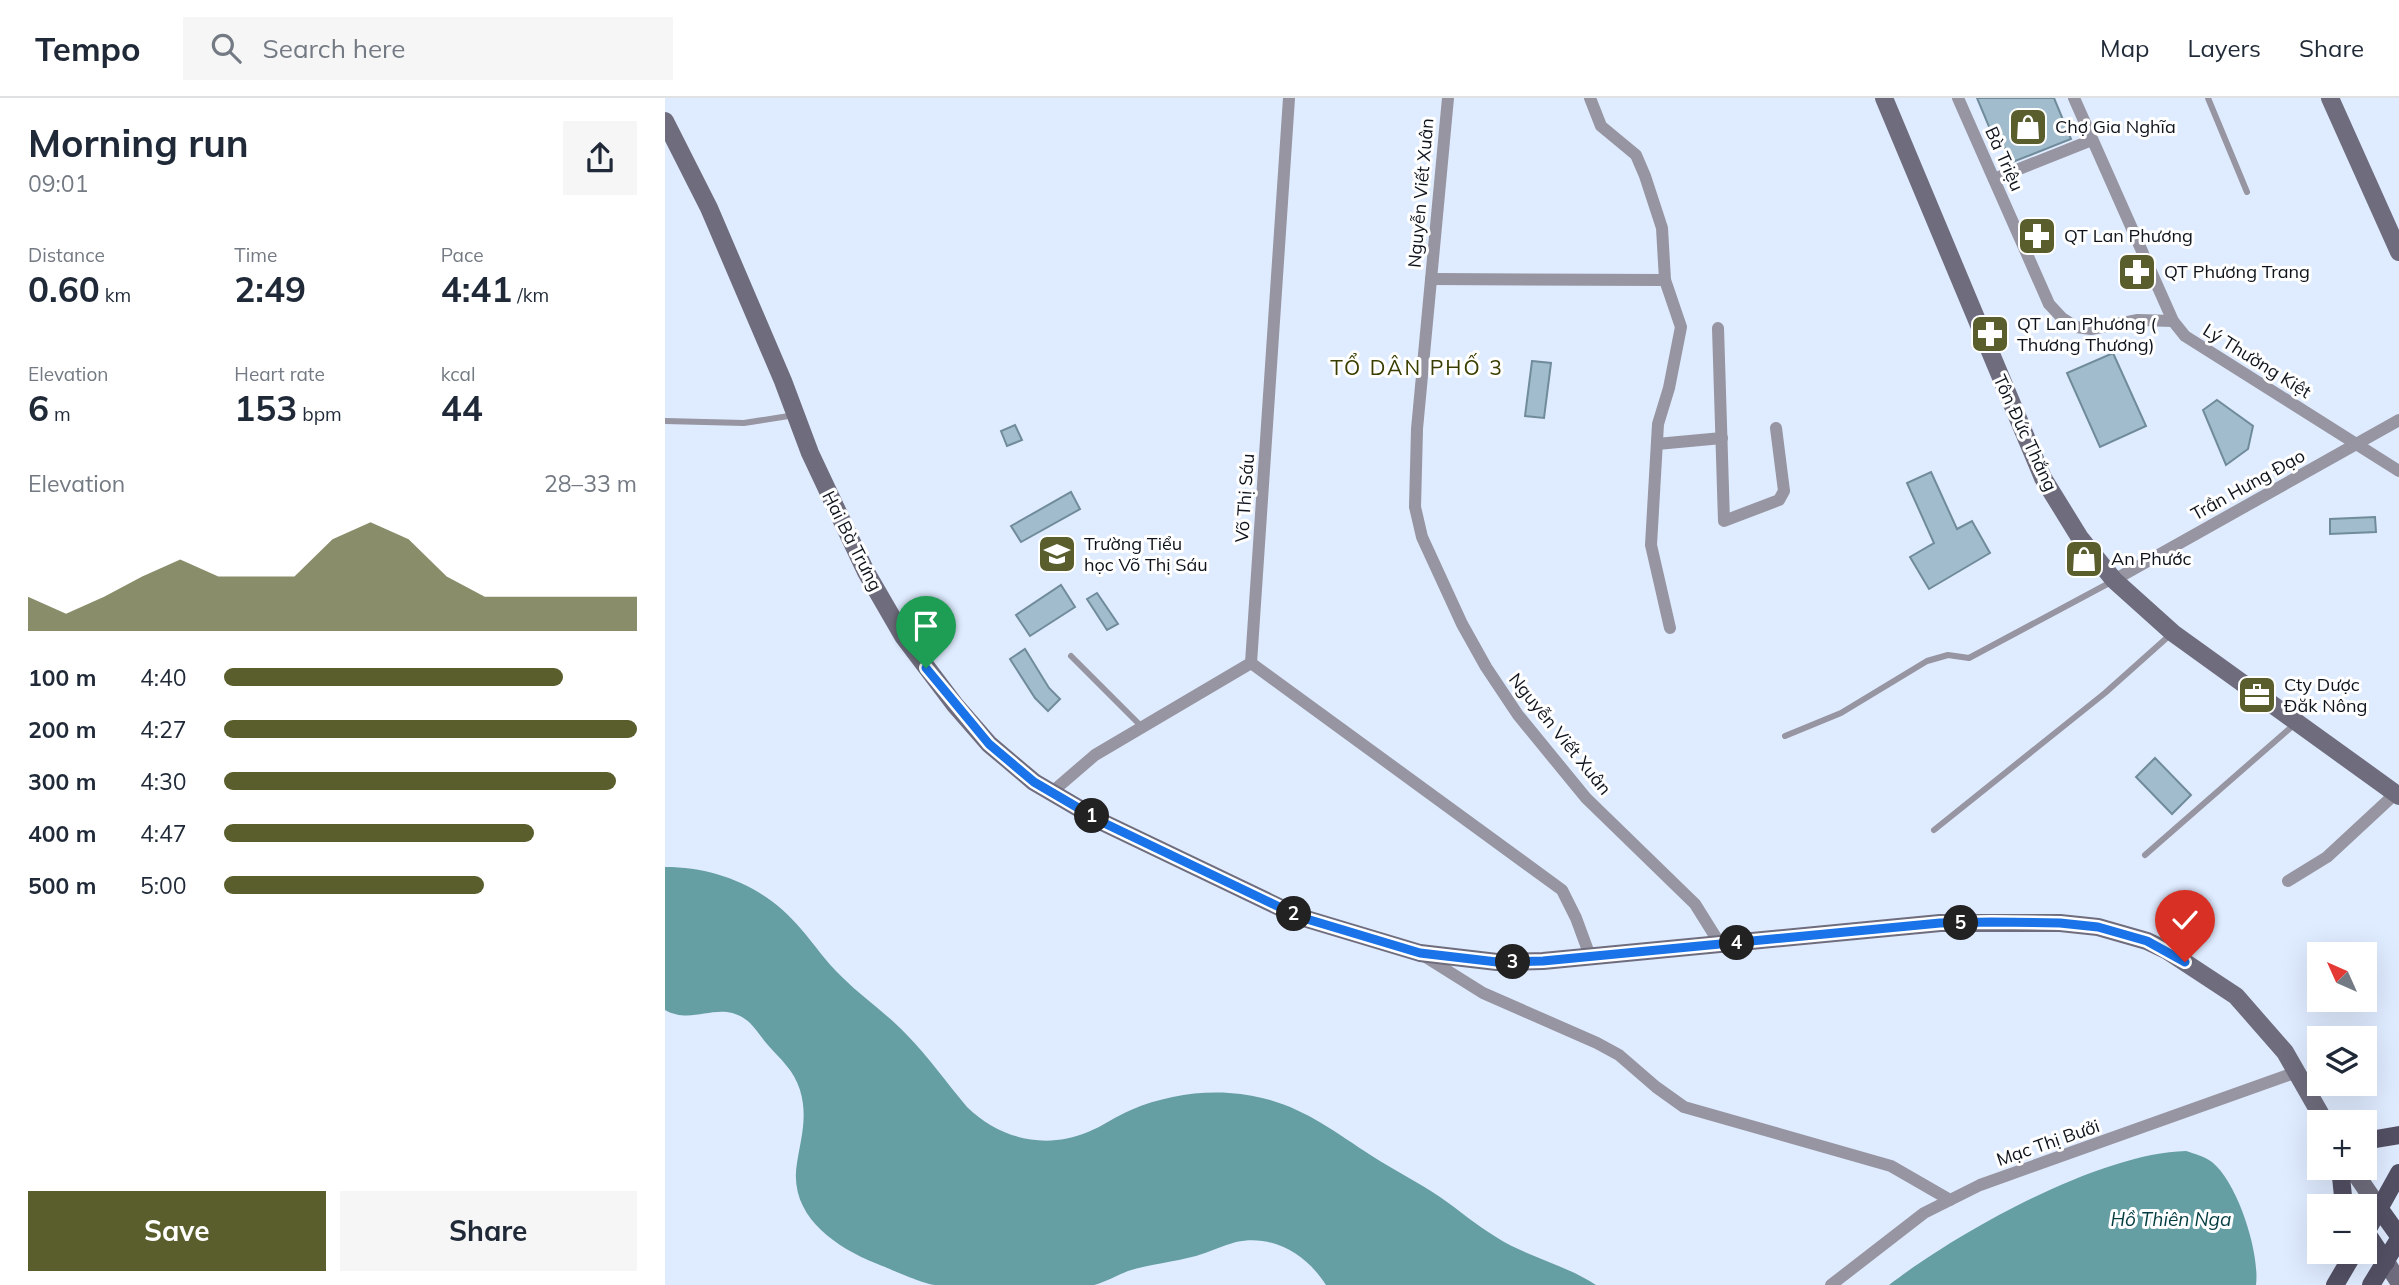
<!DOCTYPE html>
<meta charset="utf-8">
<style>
:root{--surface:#fff;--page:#f6f6f7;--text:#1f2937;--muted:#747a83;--line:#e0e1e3;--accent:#595e2c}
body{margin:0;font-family:Mulish,sans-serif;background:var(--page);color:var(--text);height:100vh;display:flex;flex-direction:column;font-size:26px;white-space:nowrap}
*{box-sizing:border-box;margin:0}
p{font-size:23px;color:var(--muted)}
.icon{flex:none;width:38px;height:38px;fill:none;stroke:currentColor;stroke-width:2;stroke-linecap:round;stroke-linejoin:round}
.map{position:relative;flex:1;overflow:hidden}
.sheet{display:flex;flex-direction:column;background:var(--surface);width:665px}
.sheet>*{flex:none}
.needle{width:46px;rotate:315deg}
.buttons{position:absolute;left:1642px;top:844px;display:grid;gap:14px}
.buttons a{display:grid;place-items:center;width:70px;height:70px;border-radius:0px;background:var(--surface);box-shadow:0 7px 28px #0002;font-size:35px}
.pin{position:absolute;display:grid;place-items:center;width:60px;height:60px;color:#fff;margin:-72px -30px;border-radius:50% 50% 50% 0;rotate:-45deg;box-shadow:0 0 7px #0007}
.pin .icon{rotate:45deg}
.km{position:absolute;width:35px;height:35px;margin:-18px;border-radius:50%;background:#222;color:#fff;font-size:19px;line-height:35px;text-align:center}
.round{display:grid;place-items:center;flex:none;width:74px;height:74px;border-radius:0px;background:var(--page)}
.head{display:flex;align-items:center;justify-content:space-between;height:119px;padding:0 28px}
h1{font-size:38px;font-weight:700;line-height:52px}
.metrics{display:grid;grid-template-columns:repeat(3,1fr);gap:10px;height:119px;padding:7px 28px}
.metrics div{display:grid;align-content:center}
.metrics b{font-size:35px;font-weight:700}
.metrics small{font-size:19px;font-weight:400}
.metrics p{font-size:19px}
.chart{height:196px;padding:14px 28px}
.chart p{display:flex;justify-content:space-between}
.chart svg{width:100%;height:126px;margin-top:7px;fill:var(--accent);opacity:.7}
.primary-button{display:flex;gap:14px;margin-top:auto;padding:14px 28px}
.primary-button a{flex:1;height:80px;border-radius:0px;background:var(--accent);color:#fff;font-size:28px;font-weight:700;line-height:80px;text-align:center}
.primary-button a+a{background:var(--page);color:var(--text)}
ul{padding:0 28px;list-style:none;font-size:23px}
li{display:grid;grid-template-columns:112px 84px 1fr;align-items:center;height:52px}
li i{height:18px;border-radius:9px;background:var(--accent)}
header{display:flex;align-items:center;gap:42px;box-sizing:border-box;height:98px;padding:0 35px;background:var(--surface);border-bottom:2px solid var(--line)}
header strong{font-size:33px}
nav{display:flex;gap:38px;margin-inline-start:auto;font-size:24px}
.search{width:490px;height:63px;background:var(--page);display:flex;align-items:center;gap:18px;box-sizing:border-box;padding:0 24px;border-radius:0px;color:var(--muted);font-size:26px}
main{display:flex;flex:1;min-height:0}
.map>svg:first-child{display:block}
.water{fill:#659ea3}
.building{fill:#a1bdcd;stroke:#708b9a;stroke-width:2}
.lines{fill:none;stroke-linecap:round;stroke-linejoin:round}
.lane{stroke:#9695a1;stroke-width:6}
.street{stroke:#9695a1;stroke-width:12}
.secondary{stroke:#6f6d7d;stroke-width:18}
.primary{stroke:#535064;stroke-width:18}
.route-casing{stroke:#fff;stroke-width:14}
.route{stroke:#1a73e8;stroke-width:9}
.labels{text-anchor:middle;stroke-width:6;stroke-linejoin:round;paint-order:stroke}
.poi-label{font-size:18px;fill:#0f141c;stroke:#fff;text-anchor:start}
.street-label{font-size:18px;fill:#0f141c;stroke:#fff}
.water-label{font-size:19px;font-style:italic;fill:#043d41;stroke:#fff}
.quarter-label{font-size:21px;letter-spacing:2px;fill:#393e00;stroke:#fff}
</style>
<header>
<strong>Tempo</strong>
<div class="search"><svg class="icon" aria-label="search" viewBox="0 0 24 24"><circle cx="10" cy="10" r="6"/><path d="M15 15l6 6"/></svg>Search here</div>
<nav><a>Map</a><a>Layers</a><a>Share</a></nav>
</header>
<main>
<section class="sheet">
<div class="head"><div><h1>Morning run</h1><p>09:01</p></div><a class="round"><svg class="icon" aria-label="share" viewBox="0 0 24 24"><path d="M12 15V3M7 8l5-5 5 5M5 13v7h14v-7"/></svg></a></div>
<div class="metrics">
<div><p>Distance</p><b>0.60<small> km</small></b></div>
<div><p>Time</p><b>2:49</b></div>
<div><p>Pace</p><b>4:41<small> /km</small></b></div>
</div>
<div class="metrics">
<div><p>Elevation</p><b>6<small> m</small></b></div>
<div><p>Heart rate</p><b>153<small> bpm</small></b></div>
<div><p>kcal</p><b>44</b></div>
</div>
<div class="chart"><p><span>Elevation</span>28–33 m</p>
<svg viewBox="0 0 160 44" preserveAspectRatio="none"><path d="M0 44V32L10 38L20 32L30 25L40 19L50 25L60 25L70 25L80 12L90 6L100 12L110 25L120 32L130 32L140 32L150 32L160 32V44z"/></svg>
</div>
<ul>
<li><b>100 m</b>4:40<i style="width:82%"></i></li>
<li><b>200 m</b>4:27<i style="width:100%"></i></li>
<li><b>300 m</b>4:30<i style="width:95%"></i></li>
<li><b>400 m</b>4:47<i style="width:75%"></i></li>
<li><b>500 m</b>5:00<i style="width:63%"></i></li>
</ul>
<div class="primary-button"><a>Save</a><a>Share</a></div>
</section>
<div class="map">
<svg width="1734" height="1187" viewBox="0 0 1734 1187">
<rect width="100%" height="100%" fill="#dfebff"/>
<g class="water">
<path d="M0 769C53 769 102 790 136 831 150 847 161 864 177 879 197 899 221 915 241 936 263 958 281 984 302 1009 335 1041 380 1052 423 1034 438 1028 451 1018 466 1012 497 999 530 993 564 995 625 999 658 1026 707 1058 729 1072 753 1084 775 1099 794 1112 811 1127 831 1139 862 1159 899 1166 931 1187H661C641 1156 608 1136 571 1144 557 1148 544 1154 531 1158 508 1164 486 1166 463 1173 452 1177 441 1184 429 1187 415 1187 396 1187 381 1187 356 1187 332 1187 307 1187 295 1187 282 1187 270 1187 258 1186 223 1170 210 1165 169 1148 123 1117 132 1065 136 1040 143 1018 135 992 129 972 115 961 102 946 96 939 91 931 85 925 56 899 30 929 0 912Z"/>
<path d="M1521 1053C1530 1056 1539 1058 1547 1064 1573 1085 1595 1155 1591 1187H1224C1293 1134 1434 1055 1521 1053Z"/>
</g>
<g class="building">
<polygon points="1312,0 1389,0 1406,41 1345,65 1339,48 1333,50"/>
<polygon points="1448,255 1481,328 1435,349 1402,275"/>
<polygon points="867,263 886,265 879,320 860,318"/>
<polygon points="1552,302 1588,328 1583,351 1561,367 1538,312"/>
<polygon points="350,327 357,342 342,348 336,333"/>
<polygon points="1266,374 1292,431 1307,423 1325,455 1264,491 1245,459 1269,445 1242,385"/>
<polygon points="406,394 415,411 356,444 346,428"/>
<polygon points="1710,419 1711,434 1665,436 1665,421"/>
<polygon points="396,487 410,509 365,538 351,517"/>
<polygon points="432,495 453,526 442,532 422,501"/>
<polygon points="360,551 384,590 395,601 383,613 370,600 345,561"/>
<polygon points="1490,660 1526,697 1507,716 1471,679"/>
</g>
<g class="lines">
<g class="lane">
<polyline points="1543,0 1582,94"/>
<polyline points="0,323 79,325 130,317"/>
<polyline points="406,558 477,629"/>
<polyline points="1120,638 1176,615 1262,563 1283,557 1304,560 1448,483"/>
<polyline points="1269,732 1440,595 1505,537"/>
<polyline points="1480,757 1631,625"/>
</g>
<g class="street">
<polyline points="783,0 752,331 750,409 757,439 797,526 821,569 853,617 921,700 1030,806 1055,846"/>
<polyline points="925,0 936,28 971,57 980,78 997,130 1000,182 1016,229 1004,290 993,326 986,447 1005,530"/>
<polyline points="1293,0 1384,206 1397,220 1411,229 1426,231 1473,222 1508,223"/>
<polyline points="1409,0 1508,223 1520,238 1734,373"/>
<polyline points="1329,81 1427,42"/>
<polyline points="766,181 1000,182"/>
<polyline points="1053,230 1059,423 1114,402 1119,393 1111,330"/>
<polyline points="992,346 1057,340"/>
<polyline points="1449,482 1734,322"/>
<polyline points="586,565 897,792 911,820 925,858"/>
<polyline points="387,694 430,657 586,565 624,0"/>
<polyline points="1623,783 1662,759 1730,696"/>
<polyline points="759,858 818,895 932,945 954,957 991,989 1019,1009 1226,1068 1285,1102"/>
<polyline points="1166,1187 1259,1115 1315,1087 1632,974"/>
</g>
<g class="secondary">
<polyline points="1219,0 1378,380 1415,440 1449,482 1508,535 1734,698"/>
<polyline points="1665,0 1734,154"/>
<polyline points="0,23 44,110 118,283 145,355 201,474 238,538 290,607 324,646 369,684 439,725 635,819 755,855 832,864 878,863 1275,825 1395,825 1433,829 1482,843 1501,852 1571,898 1620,954 1660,1024"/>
<polyline points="1686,1069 1714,1110"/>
<polyline points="1721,1164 1734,1184"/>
</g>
<g class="primary">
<polyline points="1699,1043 1734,1037"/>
<polyline points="1675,1069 1679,1108"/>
<polyline points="1714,1110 1734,1138"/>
<polyline points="1701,1134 1721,1164"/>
<polyline points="1699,1138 1734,1075"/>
<polyline points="1670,1187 1690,1153"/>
<polyline points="1706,1187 1734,1141"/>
</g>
</g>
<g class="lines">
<defs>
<polyline id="route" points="261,570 324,646 369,684 439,725 635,819 755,855 832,864 878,863 1275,825 1326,824 1395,825 1433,829 1482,843 1520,864"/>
</defs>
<use href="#route" class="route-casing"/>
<use href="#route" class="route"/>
</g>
<defs>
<symbol id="shop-square" viewBox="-11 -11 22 22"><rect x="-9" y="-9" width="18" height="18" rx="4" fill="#595e2c" stroke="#fff"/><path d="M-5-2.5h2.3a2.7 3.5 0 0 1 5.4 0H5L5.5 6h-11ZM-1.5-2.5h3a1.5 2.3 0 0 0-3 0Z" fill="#fff"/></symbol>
<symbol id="pharmacy-square" viewBox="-11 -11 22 22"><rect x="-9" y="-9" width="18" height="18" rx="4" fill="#595e2c" stroke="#fff"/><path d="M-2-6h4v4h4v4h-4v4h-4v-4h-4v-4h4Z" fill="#fff"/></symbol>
<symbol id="school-square" viewBox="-11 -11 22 22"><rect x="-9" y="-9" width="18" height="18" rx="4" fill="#595e2c" stroke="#fff"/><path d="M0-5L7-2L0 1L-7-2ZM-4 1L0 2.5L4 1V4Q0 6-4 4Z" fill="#fff"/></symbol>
<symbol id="office-square" viewBox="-11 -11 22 22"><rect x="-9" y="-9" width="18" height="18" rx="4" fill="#595e2c" stroke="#fff"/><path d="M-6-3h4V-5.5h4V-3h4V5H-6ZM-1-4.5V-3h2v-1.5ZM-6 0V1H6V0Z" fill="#fff"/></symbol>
</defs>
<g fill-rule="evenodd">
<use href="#shop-square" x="1341" y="7" width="44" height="44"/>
<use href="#pharmacy-square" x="1350" y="116" width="44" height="44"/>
<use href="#pharmacy-square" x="1450" y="152" width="44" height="44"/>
<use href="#pharmacy-square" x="1303" y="214" width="44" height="44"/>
<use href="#school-square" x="370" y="434" width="44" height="44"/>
<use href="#shop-square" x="1397" y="439" width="44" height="44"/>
<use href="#office-square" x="1570" y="575" width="44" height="44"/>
</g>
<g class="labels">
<g class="poi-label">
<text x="1390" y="35">Chợ Gia Nghĩa</text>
<text x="1399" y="144">QT Lan Phương</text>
<text x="1499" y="180">QT Phương Trang</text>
<text x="1352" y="232">QT Lan Phương (<tspan x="1352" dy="21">Thương Thương)</tspan></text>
<text x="419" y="452">Trường Tiểu<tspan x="419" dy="21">học Võ Thị Sáu</tspan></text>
<text x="1446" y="467">An Phước</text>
<text x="1619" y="593">Cty Dược<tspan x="1619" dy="21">Đăk Nông</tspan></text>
</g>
<g class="street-label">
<text transform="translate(1339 61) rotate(66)" y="6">Bà Triệu</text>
<text transform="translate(756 95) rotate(-85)" y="6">Nguyễn Viết Xuân</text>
<text transform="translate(1592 263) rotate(32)" y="6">Lý Thường Kiệt</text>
<text transform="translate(1360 335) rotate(65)" y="6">Tôn Đức Thắng</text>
<text transform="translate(1583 387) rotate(-29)" y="6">Trần Hưng Đạo</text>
<text transform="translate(580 400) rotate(-86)" y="6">Võ Thị Sáu</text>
<text transform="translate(187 443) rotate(63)" y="6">Hai Bà Trưng</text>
<text transform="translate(895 636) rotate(51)" y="6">Nguyễn Viết Xuân</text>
<text transform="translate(1383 1045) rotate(-19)" y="6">Mạc Thị Bưởi</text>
</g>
<g class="water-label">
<text x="1506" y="1128">Hồ Thiên Nga</text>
</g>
<g class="quarter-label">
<text x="752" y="277">TỔ DÂN PHỐ 3</text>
</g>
</g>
</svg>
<div class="buttons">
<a><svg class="needle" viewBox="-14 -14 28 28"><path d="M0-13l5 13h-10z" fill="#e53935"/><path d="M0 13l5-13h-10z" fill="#747a83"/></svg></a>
<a><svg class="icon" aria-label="layers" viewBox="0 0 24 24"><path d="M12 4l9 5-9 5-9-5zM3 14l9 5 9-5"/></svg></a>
<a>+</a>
<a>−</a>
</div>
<div class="pin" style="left:261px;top:570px;background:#1e9e55"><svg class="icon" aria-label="arrive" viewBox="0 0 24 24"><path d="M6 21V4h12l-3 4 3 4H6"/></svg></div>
<div class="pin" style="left:1520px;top:864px;background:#d93025"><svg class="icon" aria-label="check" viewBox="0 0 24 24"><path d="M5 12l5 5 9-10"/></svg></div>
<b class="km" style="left:427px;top:718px">1</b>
<b class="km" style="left:629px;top:816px">2</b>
<b class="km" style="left:848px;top:864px">3</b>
<b class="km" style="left:1072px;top:845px">4</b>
<b class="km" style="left:1296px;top:825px">5</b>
</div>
</main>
